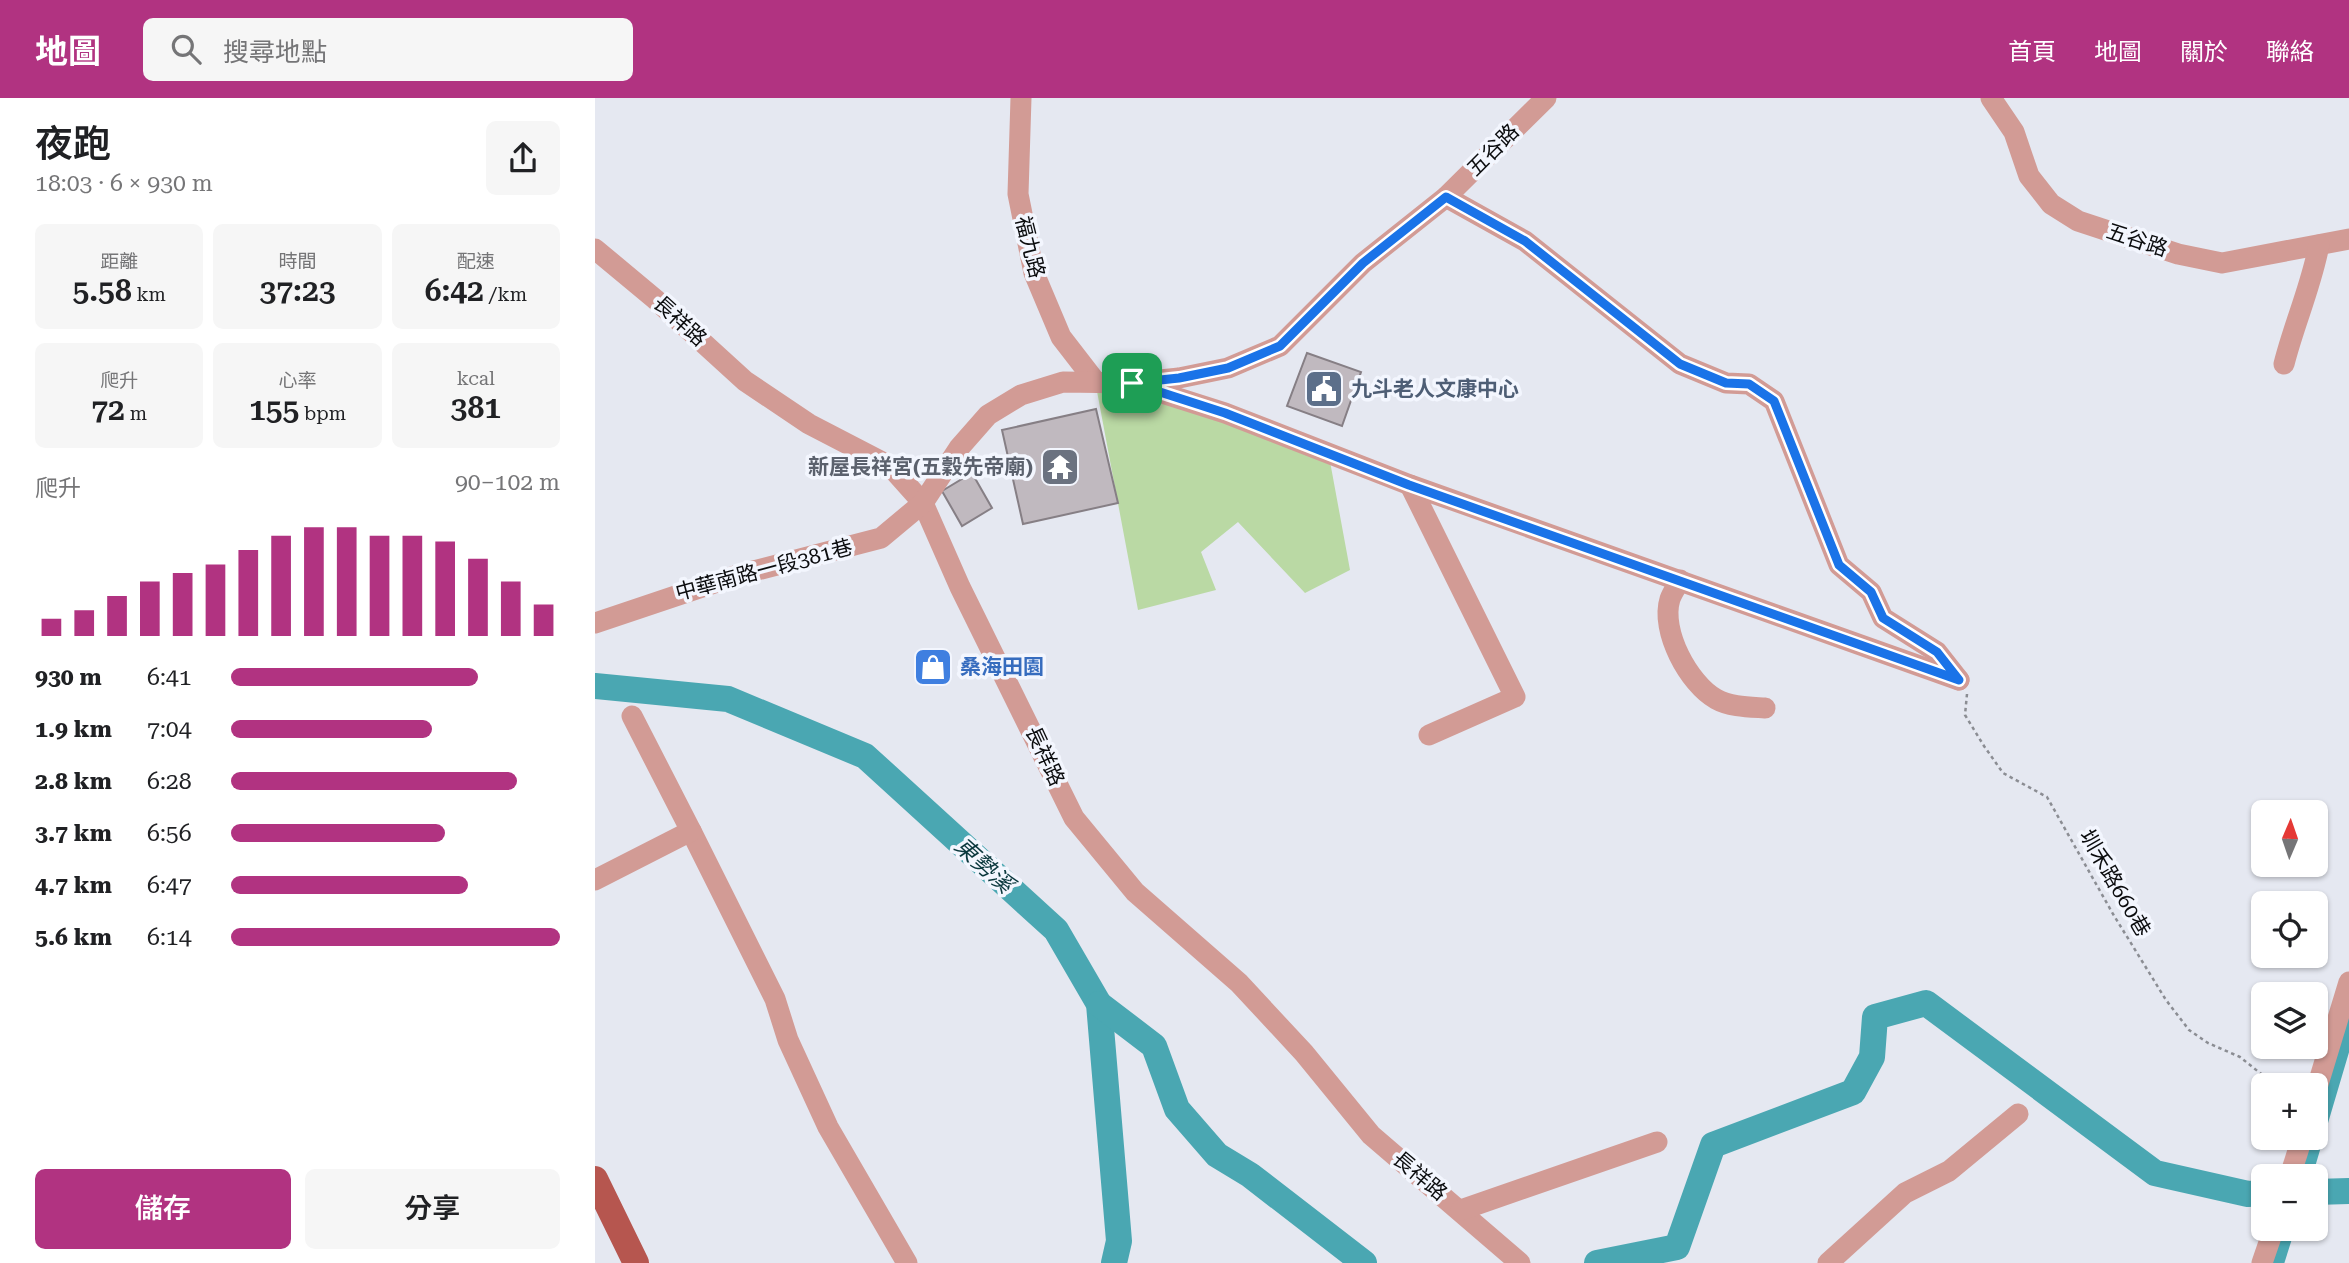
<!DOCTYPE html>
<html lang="zh-TW">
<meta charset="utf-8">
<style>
:root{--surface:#fff;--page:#f6f6f6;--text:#202124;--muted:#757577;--accent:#b13381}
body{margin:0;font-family:"Roboto Serif","Noto Sans TC",serif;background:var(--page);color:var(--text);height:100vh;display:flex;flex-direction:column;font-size:26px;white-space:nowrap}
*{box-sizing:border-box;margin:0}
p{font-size:23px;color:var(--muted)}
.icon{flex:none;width:38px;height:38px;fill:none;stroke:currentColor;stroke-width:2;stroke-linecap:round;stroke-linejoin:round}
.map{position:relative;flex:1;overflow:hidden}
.side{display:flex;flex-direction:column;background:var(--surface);width:595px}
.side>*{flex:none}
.needle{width:46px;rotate:2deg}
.tools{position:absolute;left:1656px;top:702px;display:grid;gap:14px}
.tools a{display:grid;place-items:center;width:77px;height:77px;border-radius:10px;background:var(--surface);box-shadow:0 2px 5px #0004;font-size:35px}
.pin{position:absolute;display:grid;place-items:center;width:60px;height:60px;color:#fff;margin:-30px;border-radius:14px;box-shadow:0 4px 10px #0006}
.round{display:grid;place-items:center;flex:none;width:74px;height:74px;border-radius:10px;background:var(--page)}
.summary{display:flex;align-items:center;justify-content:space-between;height:119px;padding:0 35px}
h1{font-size:38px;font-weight:600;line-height:52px}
.figures{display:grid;grid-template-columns:repeat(3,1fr);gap:10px;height:119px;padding:7px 35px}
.figures div{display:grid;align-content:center;border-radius:10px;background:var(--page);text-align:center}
.figures b{font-size:30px;font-weight:600}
.figures small{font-size:19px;font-weight:400}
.figures p{font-size:19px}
.chart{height:196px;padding:14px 35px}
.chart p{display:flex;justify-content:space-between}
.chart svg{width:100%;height:126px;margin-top:7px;stroke:var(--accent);stroke-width:6}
.primary-button{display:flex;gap:14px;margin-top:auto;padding:14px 35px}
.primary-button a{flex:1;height:80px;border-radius:10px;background:var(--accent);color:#fff;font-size:28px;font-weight:600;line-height:80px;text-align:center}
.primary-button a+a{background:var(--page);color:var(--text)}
ul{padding:0 35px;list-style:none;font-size:23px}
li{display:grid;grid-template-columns:112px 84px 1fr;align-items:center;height:52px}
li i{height:18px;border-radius:9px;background:var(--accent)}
header{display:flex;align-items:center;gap:42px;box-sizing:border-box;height:98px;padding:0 35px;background:var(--accent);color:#fff}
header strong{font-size:33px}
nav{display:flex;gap:38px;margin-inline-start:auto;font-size:24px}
.search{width:490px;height:63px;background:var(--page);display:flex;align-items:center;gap:18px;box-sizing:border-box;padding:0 24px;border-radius:10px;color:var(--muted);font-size:26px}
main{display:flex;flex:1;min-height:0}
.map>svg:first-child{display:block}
.green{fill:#bad9a4}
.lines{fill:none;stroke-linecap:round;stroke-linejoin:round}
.canal{stroke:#4aa7b2;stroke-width:16}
.river{stroke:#4aa7b2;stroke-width:26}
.building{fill:#c0b9bf;stroke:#867f85;stroke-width:2}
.path{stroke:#8b8d93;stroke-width:2.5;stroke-dasharray:3.5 3.5;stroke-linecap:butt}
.minor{stroke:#d29b95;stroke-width:21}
.major{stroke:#b6564f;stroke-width:26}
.route-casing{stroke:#fff;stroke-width:14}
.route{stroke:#1a73e8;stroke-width:9}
.labels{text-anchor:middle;stroke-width:7;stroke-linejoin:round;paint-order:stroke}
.street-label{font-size:21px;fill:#0b0c0e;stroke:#f3f6fe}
.service-label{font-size:21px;font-weight:bold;fill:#4e5e75;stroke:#f3f6fe;text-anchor:start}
.worship-label{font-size:21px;font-weight:bold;fill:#5b616d;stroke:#f3f6fe;text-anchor:end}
.shop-label{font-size:21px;font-weight:bold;fill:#366cbe;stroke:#f3f6fe;text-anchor:start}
.water-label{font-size:23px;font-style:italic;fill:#0b383d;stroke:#f3f6fe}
</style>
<header>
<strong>地圖</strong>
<div class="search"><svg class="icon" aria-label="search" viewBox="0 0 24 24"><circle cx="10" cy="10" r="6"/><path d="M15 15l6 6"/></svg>搜尋地點</div>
<nav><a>首頁</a><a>地圖</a><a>關於</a><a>聯絡</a></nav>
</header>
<main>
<section class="side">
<div class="summary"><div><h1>夜跑</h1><p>18:03 · 6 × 930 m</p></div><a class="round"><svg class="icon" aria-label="share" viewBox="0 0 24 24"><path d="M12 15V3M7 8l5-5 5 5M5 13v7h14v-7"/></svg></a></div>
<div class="figures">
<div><p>距離</p><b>5.58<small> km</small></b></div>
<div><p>時間</p><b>37:23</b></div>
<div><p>配速</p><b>6:42<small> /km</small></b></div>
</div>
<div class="figures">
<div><p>爬升</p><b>72<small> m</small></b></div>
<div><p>心率</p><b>155<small> bpm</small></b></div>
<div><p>kcal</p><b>381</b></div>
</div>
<div class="chart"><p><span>爬升</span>90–102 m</p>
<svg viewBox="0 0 160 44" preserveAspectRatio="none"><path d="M5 44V38M15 44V35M25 44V30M35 44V25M45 44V22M55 44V19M65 44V14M75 44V9M85 44V6M95 44V6M105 44V9M115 44V9M125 44V11M135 44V17M145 44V25M155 44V33"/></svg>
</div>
<ul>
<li><b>930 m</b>6:41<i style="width:75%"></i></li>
<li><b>1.9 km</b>7:04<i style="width:61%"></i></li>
<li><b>2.8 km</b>6:28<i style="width:87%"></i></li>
<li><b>3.7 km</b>6:56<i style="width:65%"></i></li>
<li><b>4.7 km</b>6:47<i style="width:72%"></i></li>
<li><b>5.6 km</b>6:14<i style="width:100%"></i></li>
</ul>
<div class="primary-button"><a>儲存</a><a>分享</a></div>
</section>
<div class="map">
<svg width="1754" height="1165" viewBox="0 0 1754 1165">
<rect width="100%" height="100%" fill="#e5e8f1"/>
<polygon class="green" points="501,288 552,298 734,358 755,472 710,495 643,424 606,454 621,492 543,512"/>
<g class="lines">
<g class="canal">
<polyline points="1709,1078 1754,926"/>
<polyline points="1681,1165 1692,1130"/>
</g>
<g class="river">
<polyline points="0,588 133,601 270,658 461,832 504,906 524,1143 519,1165"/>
<polyline points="504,906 559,948 582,1011 622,1057 655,1077 769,1165"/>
<polyline points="1720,1094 1754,1093"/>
<polyline points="1002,1165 1082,1149 1118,1047 1258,994 1277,959 1280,919 1331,905 1560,1075 1653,1096 1668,1095"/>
</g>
</g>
<g class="building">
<polygon points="712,255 766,274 747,328 692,308"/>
<polygon points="501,311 523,405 428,426 407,332"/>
<polygon points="377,375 397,410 367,428 347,393"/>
</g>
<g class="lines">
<polyline class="path" points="1372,596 1370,617 1389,648 1408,675 1452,699 1518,816 1571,902 1594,932 1613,945 1645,959 1680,987"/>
<g class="minor">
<polyline points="426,0 423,96 439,175 466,239 500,283"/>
<polyline points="1396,0 1419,34 1434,78 1456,106 1483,123 1583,156 1627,165 1754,141"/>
<polyline points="851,99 930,143 1085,266 1131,285 1154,286 1179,303 1244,467 1276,494 1288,520 1342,554 1364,582"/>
<polyline points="0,151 60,201 150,283 214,326 295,368 328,405 365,489 479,720 540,794 644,885 709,955 776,1037 925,1165"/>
<path d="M1689 266C1699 226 1716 189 1724 147"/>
<polyline points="545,288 630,315 815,387 1364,582"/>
<polyline points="815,387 920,599 834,637"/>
<path d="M1085 482C1082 488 1077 495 1075 501 1065 533 1094 586 1121 601 1135 609 1155 609 1170 610"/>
<polyline points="0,525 143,477 286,440 328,405 364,350 393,317 426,297 468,284 537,285 584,280 633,270 685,248 768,165 851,99 951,0"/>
<polyline points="96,733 180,901 193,942 233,1029 312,1165"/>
<polyline points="0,782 96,733 37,618"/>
<polyline points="1720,996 1754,884"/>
<polyline points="1695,1078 1707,1040"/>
<polyline points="866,1112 1062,1044"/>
<polyline points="1233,1165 1310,1095 1354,1073 1423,1016"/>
<polyline points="1667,1165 1679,1130"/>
</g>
<polyline class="major" points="0,1081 41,1165"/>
</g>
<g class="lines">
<defs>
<polygon id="route" points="851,99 930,143 1085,266 1131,285 1154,286 1179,303 1244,467 1276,494 1288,520 1342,554 1364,582 814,387 630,315 537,285 584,280 633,270 685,248 768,165"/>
</defs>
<use href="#route" class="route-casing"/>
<use href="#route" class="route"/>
</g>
<defs>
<symbol id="civic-square" viewBox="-11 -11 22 22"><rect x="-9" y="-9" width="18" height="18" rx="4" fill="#5c6f8a" stroke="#f3f6fe"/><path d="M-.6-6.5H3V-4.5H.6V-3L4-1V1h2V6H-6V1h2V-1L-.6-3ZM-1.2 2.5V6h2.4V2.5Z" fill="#fff"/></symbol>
<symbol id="temple-square" viewBox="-11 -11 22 22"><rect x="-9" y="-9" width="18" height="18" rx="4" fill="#6b7280" stroke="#f3f6fe"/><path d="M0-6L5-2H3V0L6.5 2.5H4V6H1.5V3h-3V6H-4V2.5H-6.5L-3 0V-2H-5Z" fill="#fff"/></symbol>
<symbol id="shop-square" viewBox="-11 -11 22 22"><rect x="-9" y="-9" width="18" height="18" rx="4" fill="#3f7fe0" stroke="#f3f6fe"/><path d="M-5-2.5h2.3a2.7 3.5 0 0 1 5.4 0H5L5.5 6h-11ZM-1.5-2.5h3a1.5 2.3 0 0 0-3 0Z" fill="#fff"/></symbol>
</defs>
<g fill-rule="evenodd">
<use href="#civic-square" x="707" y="269" width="44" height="44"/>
<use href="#temple-square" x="443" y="347" width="44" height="44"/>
<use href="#shop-square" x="316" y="547" width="44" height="44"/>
</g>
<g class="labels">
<g class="street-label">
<text transform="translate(898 52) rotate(-45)" y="7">五谷路</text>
<text transform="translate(1542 142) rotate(18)" y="7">五谷路</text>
<text transform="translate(435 149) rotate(76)" y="7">福九路</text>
<text transform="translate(85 223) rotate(42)" y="7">長祥路</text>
<text transform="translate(169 472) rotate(-15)" y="7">中華南路一段381巷</text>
<text transform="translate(450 658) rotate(65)" y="7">長祥路</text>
<text transform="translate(1520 785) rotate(60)" y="7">圳禾路660巷</text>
<text transform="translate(825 1078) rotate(40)" y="7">長祥路</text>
</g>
<g class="service-label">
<text x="756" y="298">九斗老人文康中心</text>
</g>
<g class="worship-label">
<text x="438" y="376">新屋長祥宮(五穀先帝廟)</text>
</g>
<g class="shop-label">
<text x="365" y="576">桑海田園</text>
</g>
<g class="water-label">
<text transform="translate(389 767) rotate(42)" y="8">東勢溪</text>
</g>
</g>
</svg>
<div class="tools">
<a><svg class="needle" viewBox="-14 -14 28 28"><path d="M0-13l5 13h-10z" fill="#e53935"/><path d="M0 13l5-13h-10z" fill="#757577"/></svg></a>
<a><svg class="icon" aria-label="locate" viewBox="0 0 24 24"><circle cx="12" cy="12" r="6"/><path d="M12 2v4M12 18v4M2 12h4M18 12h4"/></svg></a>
<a><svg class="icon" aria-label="layers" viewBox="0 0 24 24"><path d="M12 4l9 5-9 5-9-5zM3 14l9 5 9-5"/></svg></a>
<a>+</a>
<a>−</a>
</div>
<div class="pin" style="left:537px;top:285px;background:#1e9e55"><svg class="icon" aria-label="arrive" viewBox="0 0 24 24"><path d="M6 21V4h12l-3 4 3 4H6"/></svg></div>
</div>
</main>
